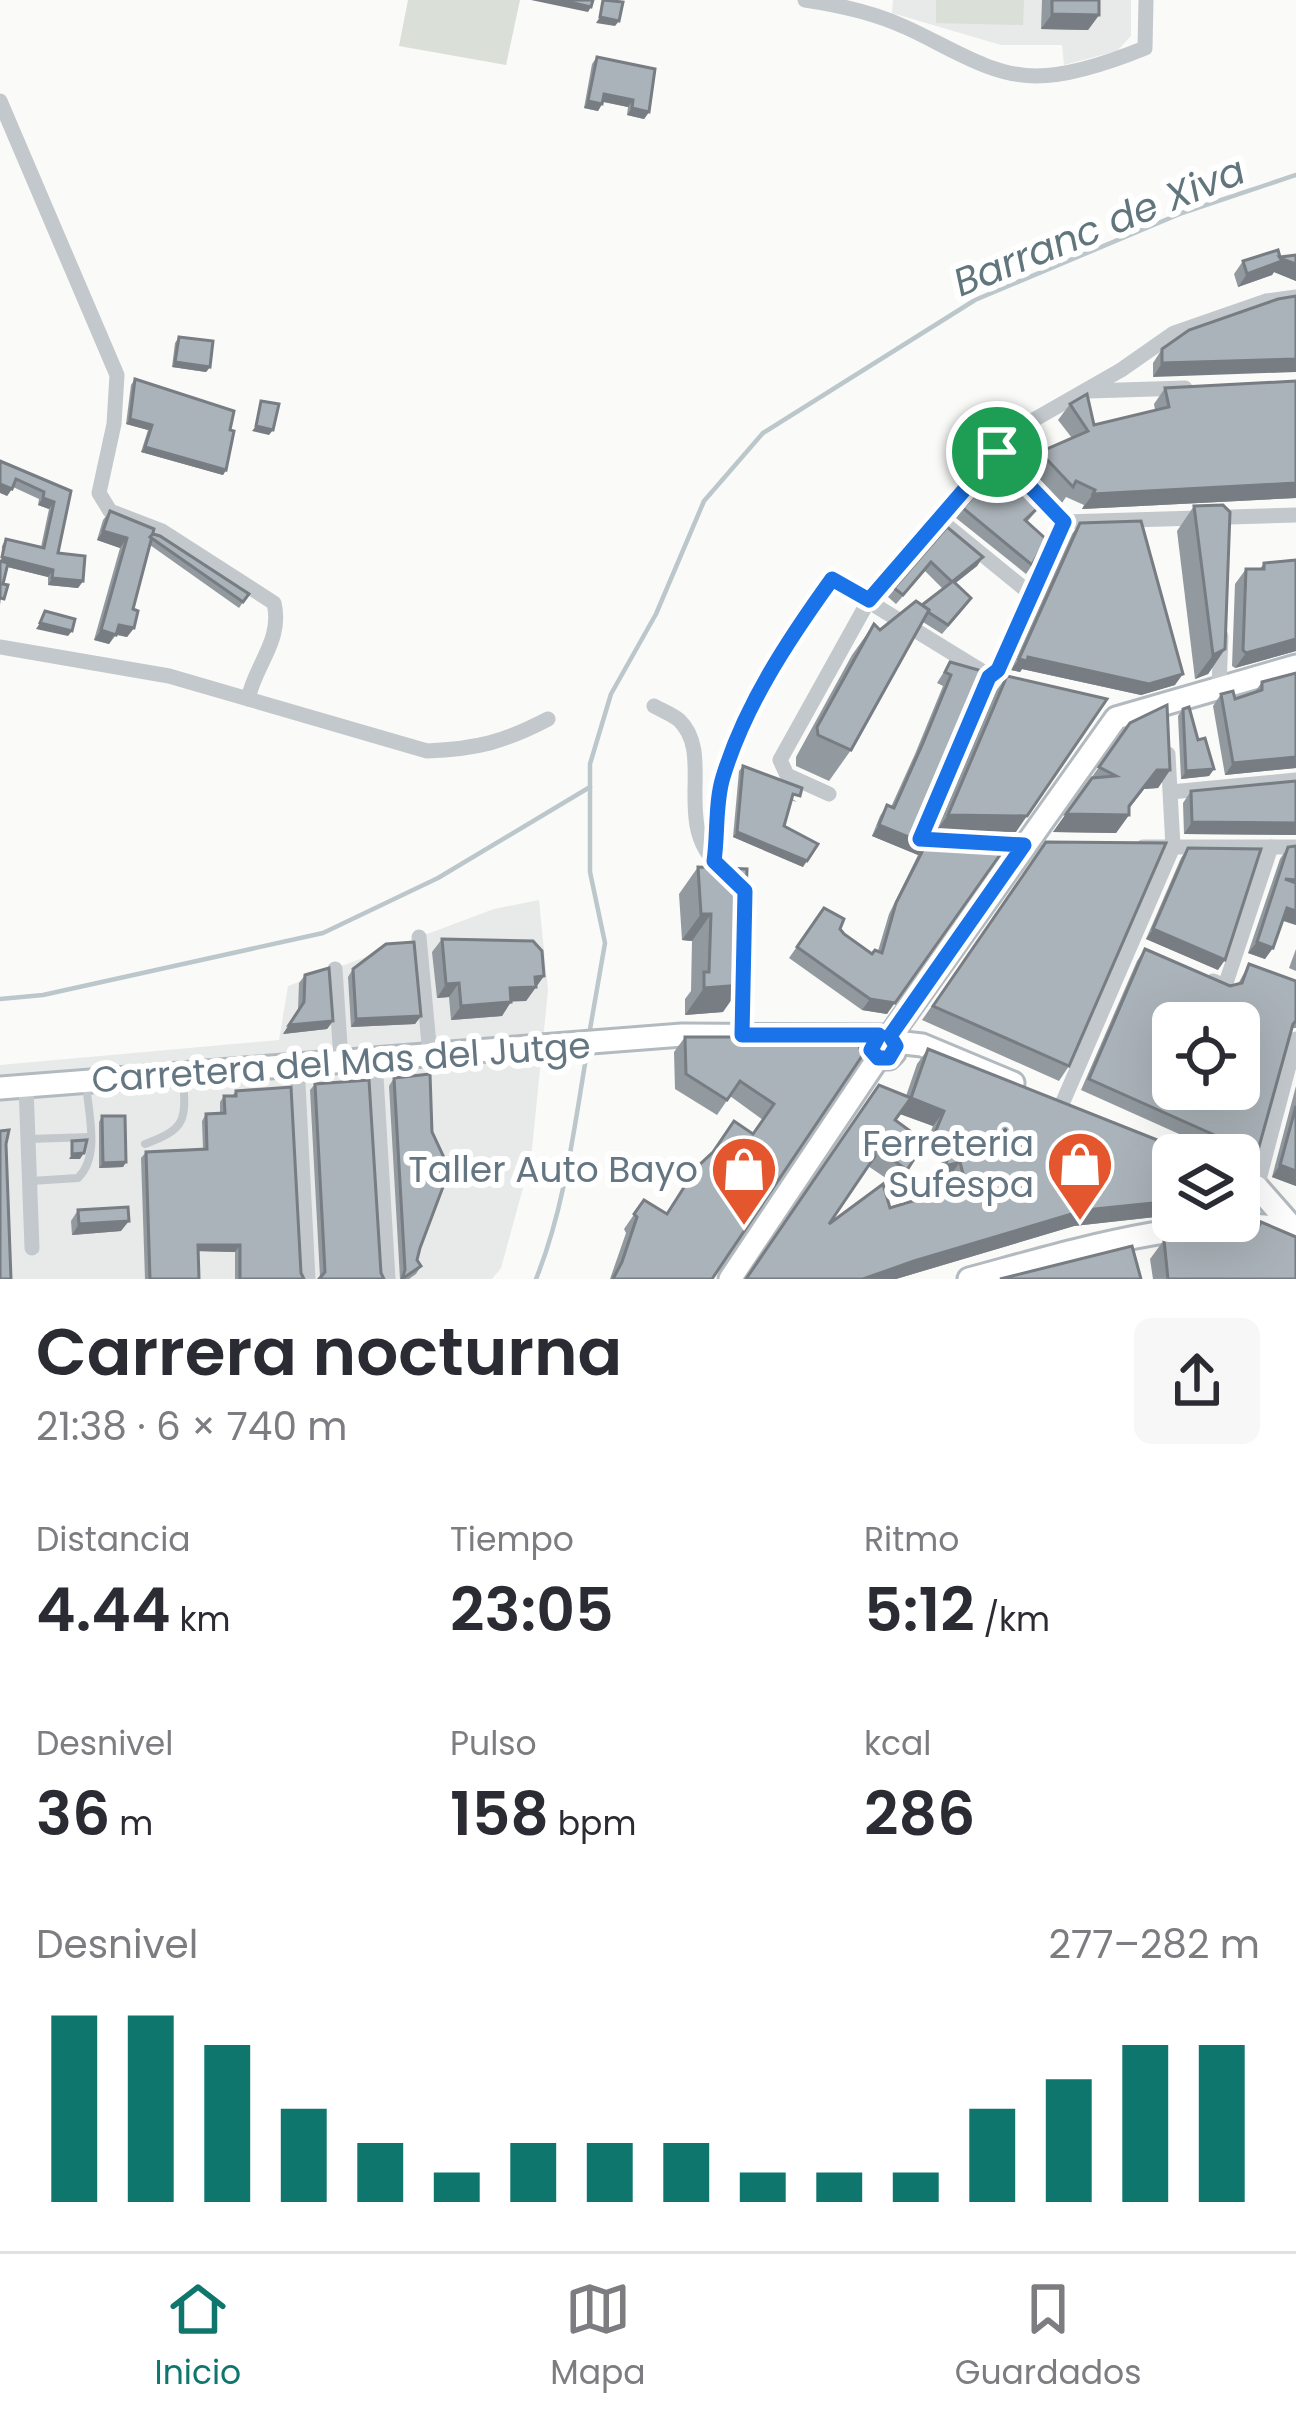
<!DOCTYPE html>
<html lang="es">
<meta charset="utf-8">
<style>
:root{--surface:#fff;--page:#f7f7f7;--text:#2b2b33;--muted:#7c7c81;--line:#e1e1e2;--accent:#0f766e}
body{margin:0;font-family:Poppins,sans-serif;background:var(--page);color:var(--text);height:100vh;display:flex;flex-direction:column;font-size:45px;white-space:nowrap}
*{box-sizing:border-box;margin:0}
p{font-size:39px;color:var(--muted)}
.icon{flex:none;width:66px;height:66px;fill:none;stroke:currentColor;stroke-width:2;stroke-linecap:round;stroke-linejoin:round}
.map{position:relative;height:1279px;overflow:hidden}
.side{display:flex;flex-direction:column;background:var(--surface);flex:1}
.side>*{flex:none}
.controls{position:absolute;left:1152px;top:1002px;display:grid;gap:24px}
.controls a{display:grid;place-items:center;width:108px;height:108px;border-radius:18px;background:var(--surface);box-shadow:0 12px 48px #0002;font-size:60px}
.pin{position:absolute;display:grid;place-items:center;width:102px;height:102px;color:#fff;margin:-51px;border:6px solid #fff;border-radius:50%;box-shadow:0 3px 12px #0007}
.round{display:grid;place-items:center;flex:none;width:126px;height:126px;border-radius:18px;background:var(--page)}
.summary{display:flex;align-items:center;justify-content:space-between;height:204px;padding:0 36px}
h1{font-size:66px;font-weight:600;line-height:90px}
.metrics{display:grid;grid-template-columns:repeat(3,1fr);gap:18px;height:204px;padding:12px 36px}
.metrics div{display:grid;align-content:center}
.metrics b{font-size:60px;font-weight:600}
.metrics small{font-size:33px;font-weight:400}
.metrics p{font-size:33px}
.chart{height:336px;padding:24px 36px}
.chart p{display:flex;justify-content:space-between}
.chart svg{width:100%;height:216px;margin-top:12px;stroke:var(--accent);stroke-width:6}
.tabs{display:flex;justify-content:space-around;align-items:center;height:168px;border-top:3px solid var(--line);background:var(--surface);font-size:33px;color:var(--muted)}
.tabs a{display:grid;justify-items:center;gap:6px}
.tabs .on{color:var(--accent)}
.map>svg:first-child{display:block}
.built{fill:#e8e9e9}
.green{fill:#dadfd7}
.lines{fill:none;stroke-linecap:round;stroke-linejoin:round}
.stream{stroke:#bbc7cb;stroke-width:4.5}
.secondary-casing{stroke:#b3babf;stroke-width:27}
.lane{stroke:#c3c8cc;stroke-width:8}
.street{stroke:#c3c8cc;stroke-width:15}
.secondary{stroke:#fff;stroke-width:21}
.wall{fill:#929a9f;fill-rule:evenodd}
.shaded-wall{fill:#777d82}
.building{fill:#aab3b9;stroke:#777d82;stroke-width:3;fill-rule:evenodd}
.route-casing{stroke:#fff;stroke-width:24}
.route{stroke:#1a73e8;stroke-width:15}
.labels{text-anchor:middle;stroke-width:12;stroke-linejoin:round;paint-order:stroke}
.street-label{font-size:36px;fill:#657683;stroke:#fff}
.poi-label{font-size:36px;fill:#657683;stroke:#fff;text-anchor:end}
.water-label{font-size:39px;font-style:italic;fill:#60757c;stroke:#fff}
</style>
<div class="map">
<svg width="1296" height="1279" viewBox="0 0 1296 1279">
<rect width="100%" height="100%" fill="#fafaf8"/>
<g class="built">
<polygon points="893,0 1131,0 1131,36 1117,51 1064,65 1062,45 1001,45 892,13"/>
<polygon points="539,900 548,990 531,1159 501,1268 492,1279 0,1279 0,1065 279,1040 288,986 494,909"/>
</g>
<g class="green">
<polygon points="408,0 520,0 506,65 399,46"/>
<polygon points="936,0 1024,0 1023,25 936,23"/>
</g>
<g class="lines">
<g class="stream">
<polyline points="0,999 43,995 323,933 438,878 590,787"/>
<polyline points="589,1035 605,943 590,872 590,764 611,694 656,614 704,501 763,433 975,300 1182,213 1296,175"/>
<path d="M536 1279C565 1207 574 1128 587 1052"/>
</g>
<defs>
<g id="secondary">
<polyline points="890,1036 1116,718 1296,666"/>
<polyline points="895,1042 922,1045 1013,1083"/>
<polyline points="0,1088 682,1035 890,1036 895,1042 894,1053 889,1058 878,1058"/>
<polyline points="1239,1177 1257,1187 1294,1229"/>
<polyline points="730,1279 878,1058"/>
<path d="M969 1279C1066 1253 1198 1211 1296 1230"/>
</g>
</defs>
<use href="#secondary" class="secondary-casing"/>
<g class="lane">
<polyline points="29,1139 90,1137"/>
<path d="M145 1144C187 1129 186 1119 183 1078"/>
<path d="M31 1181 78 1178C101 1156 88 1113 86 1083"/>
</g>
<g class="street">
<path d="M805 0C839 5 873 12 905 27 946 45 989 76 1036 76 1071 76 1113 61 1145 48L1146 0"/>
<path d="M0 101 117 375 114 424 99 493 110 511 162 531 274 603C283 640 255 665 248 699"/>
<polyline points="1089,391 1185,388"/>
<polyline points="997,452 1064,522"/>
<polyline points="940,520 1032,595"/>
<polyline points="1064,522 1296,515"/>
<path d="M0 647 169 676 427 751C477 749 504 742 548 719"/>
<polyline points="1219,687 1221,636"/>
<path d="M654 706C661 710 673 715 679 720 715 754 673 822 717 864"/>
<polyline points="1171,792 1296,780"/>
<polyline points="829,794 787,775 780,760 869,600 997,452 1030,422 1121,370 1174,333 1266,301 1296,297"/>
<polyline points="1029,845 920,839 989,677 998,670 1064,522"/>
<polyline points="1143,847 1296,847"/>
<polyline points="714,861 722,780 773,666 832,579 993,678"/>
<polyline points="419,937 430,1055"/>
<polyline points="335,969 341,1061"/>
<polyline points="1213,981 1225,986 1271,847"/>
<polyline points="742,1035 744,924"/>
<polyline points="375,1059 388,1279"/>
<polyline points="297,1064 308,1279"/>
<polyline points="26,1086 32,1248"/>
<polyline points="1062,1104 1173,847 1168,754"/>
<polyline points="1257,1187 1296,1039"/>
</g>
<use href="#secondary" class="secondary"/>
</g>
<g class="wall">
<polygon points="1042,0 1099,0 1099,15 1088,30 1041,29"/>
<polygon points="597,57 649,112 644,119 627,115 628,107 603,102 598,111 584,108 592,64"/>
<polygon points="1296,255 1296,281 1274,272 1272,275 1238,287 1234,274 1243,261"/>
<polygon points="1278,299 1153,377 1153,363 1162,349"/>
<polygon points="179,337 210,367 206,372 172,367 175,343"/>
<polygon points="135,379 230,430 226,470 223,475 141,452 148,430 126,424 131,385"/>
<polygon points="1296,381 1296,498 1082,509 1084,505 1066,497 1062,503 1029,468 1040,452 1072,438 1058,420 1070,404 1094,425 1155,410 1154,404 1165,388"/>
<polygon points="0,461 71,491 58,553 83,581 78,588 48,585 48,577 7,567 0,605 2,546 6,539 41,547 49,509 38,505 39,499 13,487 7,496"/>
<polygon points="1044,502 1027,522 1032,565 1026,574 956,518 963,508"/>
<polygon points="1194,506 1225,649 1208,674 1195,679 1177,531"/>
<polygon points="110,511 152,535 249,594 239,608 150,545 133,609 134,628 127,637 116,635 109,644 94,640 120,548 97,540 103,520"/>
<polygon points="1080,523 1175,685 1141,695 1022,669 1020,672 1011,670 1072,534"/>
<polygon points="947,527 983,557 977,566 955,583 965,607 942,634 923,622 851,750 829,781 796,766 796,757 852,655 874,624 880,630 922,605 943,589 925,571 896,604 888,597"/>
<polygon points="1264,563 1296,651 1235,668 1232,666 1235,584 1246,569 1260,569"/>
<polygon points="950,662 982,671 916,831 924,839 945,844 887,1014 862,1010 789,958 824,908 844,934 872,954 878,951 889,914 918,855 872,836 880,816 887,805 891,807 915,754 943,686 937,683"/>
<polygon points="1007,676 1016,832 937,830 996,691"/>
<polygon points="1262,682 1296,768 1225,775 1213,706 1221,694 1235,699 1254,693"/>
<polygon points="1183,709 1214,769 1209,776 1181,779 1178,716"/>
<polygon points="1130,723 1170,770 1158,788 1144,789 1129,808 1129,815 1116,833 1053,832"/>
<polygon points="743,766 797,802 791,800 784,826 803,867 733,837 739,771"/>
<polygon points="1296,781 1296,835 1184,834 1183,803 1191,791"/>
<polygon points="1046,842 1069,1066 1059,1081 922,1020"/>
<polygon points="1296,846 1296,925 1283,921 1265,959 1248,953 1280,859 1288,847"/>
<polygon points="1188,848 1218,970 1146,939 1181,858"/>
<polygon points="698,867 747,869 723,1012 685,1015 685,999 691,991 692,941 682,940 679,894"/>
<polygon points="442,939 544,976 526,1001 511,1001 502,1016 451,1020 449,997 437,998 432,952"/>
<polygon points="1145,949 1230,986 1238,984 1249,964 1296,981 1296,1028 1292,1028 1257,1154 1249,1165 1239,1161 1239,1155 1226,1155 1081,1090 1137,961"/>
<polygon points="1296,949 1296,971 1289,968"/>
<polygon points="353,969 421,1016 415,1024 351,1027 348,977"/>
<polygon points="305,975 333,1021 327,1029 283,1034 298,1010 299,983"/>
<polygon points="685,1037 851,1037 712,1279 610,1279 626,1233 624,1229 644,1200 666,1214 753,1134 763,1120 730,1096 717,1115 675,1089 674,1052"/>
<path d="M928 1049 1173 1155V1215L1074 1226 896 1279H746L906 1096 917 1064ZM900 1114 933 1126 923 1151 943 1159 934 1182 949 1177 952 1189 829 1224 868 1166 896 1185 907 1170 895 1120Z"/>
<polygon points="394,1078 417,1260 421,1266 416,1274 409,1279 400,1279 389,1086"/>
<polygon points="315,1084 381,1273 320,1277 310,1090"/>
<polygon points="1296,1086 1296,1186 1272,1177"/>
<polygon points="236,1091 304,1279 235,1279 235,1252 198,1251 199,1279 145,1279 141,1158 146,1152 203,1149 202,1121 206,1114 220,1114 220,1102 224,1096 232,1096"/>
<polygon points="102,1116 126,1162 123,1167 99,1168 99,1122"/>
<polygon points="78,1210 121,1231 72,1235 71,1221"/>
<polygon points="1261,1222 1296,1279 1153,1279 1150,1259 1164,1240 1232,1233 1257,1228"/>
</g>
<g class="shaded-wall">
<polygon points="531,0 560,0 591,7 588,12"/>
<polygon points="1052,14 1099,15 1088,30 1041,29"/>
<polygon points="600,17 619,21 615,26 596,23"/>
<polygon points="604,94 633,100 628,107 600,101"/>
<polygon points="588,101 602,104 598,111 584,108"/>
<polygon points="632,108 649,112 644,119 627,115"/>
<polygon points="1280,258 1296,264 1296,281 1274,272 1272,275 1238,287 1247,274"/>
<polygon points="1296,359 1296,372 1153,377 1162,363"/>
<polygon points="175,362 210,367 206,372 172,367"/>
<polygon points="130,419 152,425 148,430 126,424"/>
<polygon points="256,426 273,430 269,435 252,431"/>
<polygon points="145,447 226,470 223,475 141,452"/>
<polygon points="1296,483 1296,498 1082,509 1093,494"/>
<polygon points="0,484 12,489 7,496 0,493"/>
<polygon points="43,498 54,502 49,509 38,505"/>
<polygon points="103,531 127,538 120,548 97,540"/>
<polygon points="2,557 53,570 48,577 0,565"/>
<polygon points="983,557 977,566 947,590 953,581"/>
<polygon points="52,578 83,581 78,588 48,585"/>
<polygon points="40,623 72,631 68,636 36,629"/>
<polygon points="119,625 134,628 127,637 115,634 109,644 94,640 101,630"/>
<polygon points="1296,639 1296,651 1235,668 1246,653"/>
<polygon points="1225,649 1208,674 1195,679 1213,655"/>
<polygon points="1028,657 1183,674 1175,685 1141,695 1022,669 1020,672 1011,670 1019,659"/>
<polygon points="1296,757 1296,768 1225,775 1233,763"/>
<polygon points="1214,769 1209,776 1181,779 1186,771"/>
<polygon points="1157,770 1170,770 1158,788 1144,789 1124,815 1129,815 1116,833 1053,832 1066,814"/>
<polygon points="948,815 1027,816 1016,832 937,830"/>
<polygon points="1192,822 1296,823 1296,835 1184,834"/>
<polygon points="879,825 926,844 918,855 872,836"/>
<polygon points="737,832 807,861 803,867 733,837"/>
<polygon points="1007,845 887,1014 862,1010 870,999"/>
<polygon points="1287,908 1296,911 1296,925 1279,919"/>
<polygon points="701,914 711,914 692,941 682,940"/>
<polygon points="1153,929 1225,960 1218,970 1146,939"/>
<polygon points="1257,942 1273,948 1265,959 1248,953"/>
<polygon points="544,976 526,1001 501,1002 510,988 535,977"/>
<polygon points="459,983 449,997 437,998 446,984"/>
<polygon points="742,985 723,1012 685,1015 704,988"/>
<polygon points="511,1002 502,1016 451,1020 461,1006"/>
<polygon points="421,1016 415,1024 351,1027 356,1019"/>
<polygon points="333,1021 327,1029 283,1034 289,1025"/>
<polygon points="911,1098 944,1111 933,1126 900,1114"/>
<polygon points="934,1135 954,1143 943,1159 923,1151"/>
<polygon points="84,1153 80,1159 69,1159 72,1154"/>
<polygon points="126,1162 123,1167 99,1168 103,1163"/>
<polygon points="960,1162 949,1177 934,1182 945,1166"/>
<polygon points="1280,1165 1296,1171 1296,1186 1272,1177"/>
<polygon points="1173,1201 1173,1215 1074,1226 896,1279 863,1279 914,1261 1085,1210"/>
<polygon points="129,1221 121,1231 72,1235 79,1224"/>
<polygon points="198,1245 240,1245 235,1252 194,1251"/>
</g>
<g class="building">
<polygon points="560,0 593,0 591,7"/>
<polygon points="603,0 623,2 619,21 600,17"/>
<polygon points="1052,0 1099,0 1099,15 1052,14"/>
<polygon points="597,57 655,69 649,112 632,108 633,100 604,94 602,104 588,101"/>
<polygon points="1278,250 1280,257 1296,255 1296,264 1280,258 1282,261 1247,274 1243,261"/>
<polygon points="1296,296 1296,359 1162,363 1162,349 1189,330 1278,299"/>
<polygon points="179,337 213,341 210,367 175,362"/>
<polygon points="135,379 234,411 230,430 234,431 226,470 145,447 152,425 130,419"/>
<polygon points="1296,381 1296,483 1093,494 1095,490 1076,481 1073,487 1040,452 1088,431 1070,404 1087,394 1094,425 1169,407 1165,388"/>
<polygon points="261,401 279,404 273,430 256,426"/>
<polygon points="0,461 71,491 58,553 85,556 83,581 52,578 53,570 2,557 6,539 44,548 54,502 43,498 44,492 16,479 12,489 0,484"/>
<polygon points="1004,461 1044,502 1025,520 1046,539 1032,565 963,508"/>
<polygon points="1223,505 1230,512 1225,649 1213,655 1194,506"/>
<polygon points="110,511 154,529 133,609 138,611 134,628 119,625 116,635 101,630 127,538 103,531"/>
<polygon points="1141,521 1183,674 1149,684 1028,657 1027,661 1019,659 1080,523"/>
<polygon points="947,527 983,557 953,581 971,598 948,625 928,612 929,610 922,605 952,582 931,562 903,595 894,588"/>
<polygon points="153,534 160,536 249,594 243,602 150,537"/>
<polygon points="1296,560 1296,639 1246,653 1243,650 1246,569 1264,569 1264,563"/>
<polygon points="0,561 8,563 3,584 8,585 4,599 0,598"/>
<polygon points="916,601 929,610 851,750 818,735 817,727 874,624 880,630"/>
<polygon points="45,611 75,619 72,631 40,623"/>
<polygon points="950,662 982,671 916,831 924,839 945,844 1007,845 895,1003 870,999 797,947 824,908 844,919 840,929 844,934 872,954 875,950 882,953 896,903 926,844 879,825 887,805 894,808 923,743 951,675 945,672"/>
<polygon points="1296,673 1296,757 1233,763 1221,694 1233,691 1235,699 1262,690 1262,682"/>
<polygon points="1007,676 1107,699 1027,816 948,815"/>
<polygon points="1167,705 1170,770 1157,770 1129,806 1129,815 1066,814 1092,778 1116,776 1099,767 1130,723"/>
<polygon points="1189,707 1198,740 1205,738 1214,769 1186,771 1183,709"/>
<polygon points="743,766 802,788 800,796 793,794 784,826 818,844 807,861 737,832"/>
<polygon points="1296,781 1296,823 1192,822 1191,791"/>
<polygon points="1046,842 1166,843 1069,1066 933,1006"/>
<polygon points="1296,846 1296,880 1285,879 1296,883 1296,911 1287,908 1273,948 1257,942 1288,847"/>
<polygon points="1188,848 1261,849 1225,960 1153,929"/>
<polygon points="698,867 747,869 742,985 704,988 704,972 709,972 711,914 701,914"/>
<polygon points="442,939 533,941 542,951 544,976 535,977 536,987 510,988 511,1002 461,1006 459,983 446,984"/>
<polygon points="414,942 421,1016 356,1019 353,969 386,944"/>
<path d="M1145 949 1230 986 1242 983 1249 964 1296 981V1021L1293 1024 1257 1154 1089 1079ZM1173 1023H1239V1089H1173Z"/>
<polygon points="329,968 333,1021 289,1025 304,1002 305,975"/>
<polygon points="685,1037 851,1037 859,1045 862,1056 712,1279 613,1279 622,1262 637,1217 634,1214 644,1200 667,1214 697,1167 713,1152 734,1121 753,1134 774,1104 740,1081 727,1100 686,1074"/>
<polygon points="928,1049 1195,1155 1173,1155 1173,1201 1085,1210 914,1261 863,1279 746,1279 879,1085 911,1098 895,1120 925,1142 907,1170 871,1144 875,1156 829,1224 883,1184 890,1208 966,1185 960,1162 945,1166 954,1143 934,1135 944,1111 911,1098"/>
<polygon points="430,1074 432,1132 446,1162 452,1163 420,1248 417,1260 421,1266 402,1279 405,1270 394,1078"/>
<polygon points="369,1080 381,1273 384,1279 319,1279 325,1272 315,1084"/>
<polygon points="291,1087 301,1273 304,1279 240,1279 240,1245 198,1245 199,1279 150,1279 146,1152 207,1149 206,1114 225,1113 224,1096 236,1096 236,1091"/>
<polygon points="1296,1106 1296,1171 1280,1165"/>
<polygon points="102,1116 125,1116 126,1162 103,1163"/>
<polygon points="9,1130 6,1144 11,1279 0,1279 0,1131"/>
<polygon points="87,1140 84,1153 72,1154 72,1141"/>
<polygon points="128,1207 129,1221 79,1224 78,1210"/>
<polygon points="1261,1222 1296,1237 1296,1279 1168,1279 1164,1240 1232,1233 1258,1228"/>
<polygon points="1132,1246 1141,1279 1000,1279"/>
</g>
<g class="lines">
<defs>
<path id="route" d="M997 452 1064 522 998 670 989 677 920 839 1024 845 890 1036 896 1046 889 1058H878L871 1050 879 1035H742L745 891 714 861C718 834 715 803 723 777 745 705 788 640 832 579L869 600Z"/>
</defs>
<use href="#route" class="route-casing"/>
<use href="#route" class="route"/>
</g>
<defs>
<symbol id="shop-pin" viewBox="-11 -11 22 30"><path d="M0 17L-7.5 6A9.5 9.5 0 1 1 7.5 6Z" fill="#e4572e" stroke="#fff"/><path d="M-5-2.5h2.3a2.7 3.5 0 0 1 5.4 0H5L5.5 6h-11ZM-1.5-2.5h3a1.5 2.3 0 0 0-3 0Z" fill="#fff"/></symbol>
</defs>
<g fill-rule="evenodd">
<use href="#shop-pin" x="1042" y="1126" width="76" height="104"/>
<use href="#shop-pin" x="706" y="1131" width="76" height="104"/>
</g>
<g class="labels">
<g class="street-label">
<text transform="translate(341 1062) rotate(-4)" y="13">Carretera del Mas del Jutge</text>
</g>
<g class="poi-label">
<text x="1034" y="1156">Ferreteria<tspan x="1034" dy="41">Sufespa</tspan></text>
<text x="698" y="1182">Taller Auto Bayo</text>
</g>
<g class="water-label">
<text transform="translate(1099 226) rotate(-22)" y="14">Barranc de Xiva</text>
</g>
</g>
</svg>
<div class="controls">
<a><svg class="icon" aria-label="locate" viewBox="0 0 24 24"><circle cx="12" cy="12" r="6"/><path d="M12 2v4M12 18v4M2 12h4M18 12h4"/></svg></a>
<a><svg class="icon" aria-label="layers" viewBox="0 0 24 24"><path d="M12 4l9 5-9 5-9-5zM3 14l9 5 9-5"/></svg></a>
</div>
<div class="pin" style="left:997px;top:452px;background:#1e9e55"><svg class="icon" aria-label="arrive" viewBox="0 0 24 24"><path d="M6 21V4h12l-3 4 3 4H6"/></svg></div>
</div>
<section class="side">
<div class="summary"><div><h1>Carrera nocturna</h1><p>21:38 · 6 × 740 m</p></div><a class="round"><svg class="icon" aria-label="share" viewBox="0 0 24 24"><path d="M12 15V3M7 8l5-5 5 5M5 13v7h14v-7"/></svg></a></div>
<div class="metrics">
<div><p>Distancia</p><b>4.44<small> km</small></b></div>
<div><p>Tiempo</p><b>23:05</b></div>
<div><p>Ritmo</p><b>5:12<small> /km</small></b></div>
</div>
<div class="metrics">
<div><p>Desnivel</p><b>36<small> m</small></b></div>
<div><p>Pulso</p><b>158<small> bpm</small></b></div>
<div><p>kcal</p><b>286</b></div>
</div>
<div class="chart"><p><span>Desnivel</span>277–282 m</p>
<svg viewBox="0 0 160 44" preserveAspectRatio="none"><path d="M5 44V6M15 44V6M25 44V12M35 44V25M45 44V32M55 44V38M65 44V32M75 44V32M85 44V32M95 44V38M105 44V38M115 44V38M125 44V25M135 44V19M145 44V12M155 44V12"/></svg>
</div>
</section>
<nav class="tabs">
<a class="on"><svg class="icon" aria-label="home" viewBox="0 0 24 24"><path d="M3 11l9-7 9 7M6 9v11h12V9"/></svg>Inicio</a>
<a><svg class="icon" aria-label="map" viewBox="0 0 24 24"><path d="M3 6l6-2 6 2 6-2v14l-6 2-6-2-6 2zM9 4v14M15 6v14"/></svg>Mapa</a>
<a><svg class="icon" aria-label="saved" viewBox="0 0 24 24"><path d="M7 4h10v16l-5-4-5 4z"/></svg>Guardados</a>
</nav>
